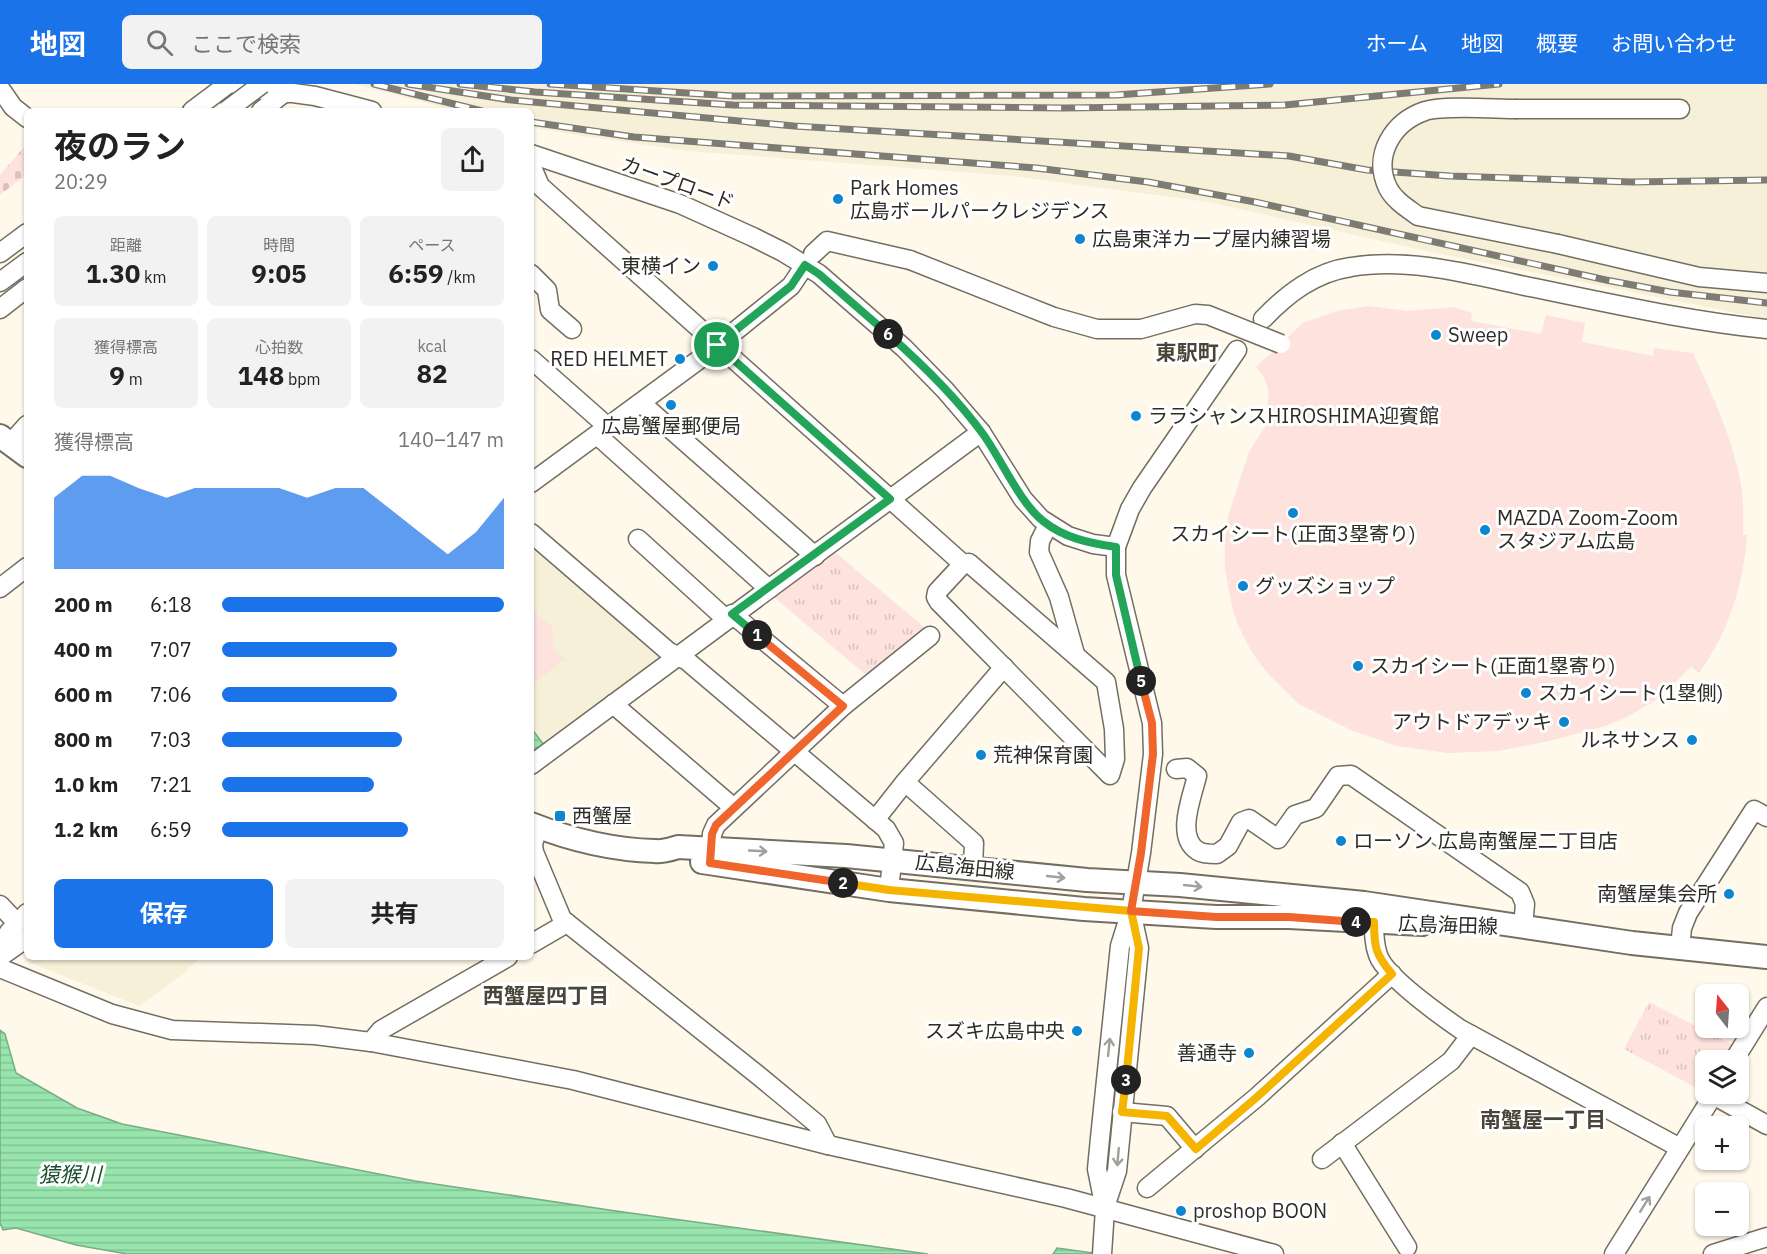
<!DOCTYPE html>
<html lang="ja">
<meta charset="utf-8">
<style>
:root{--surface:#fff;--page:#f2f2f2;--text:#222;--muted:#767676;--accent:#1a73e8}
body{margin:0;font-family:"IBM Plex Sans","Noto Sans JP",sans-serif;background:var(--page);color:var(--text);height:100vh;display:flex;flex-direction:column;font-size:22px;white-space:nowrap}
*{box-sizing:border-box;margin:0}
p{font-size:20px;color:var(--muted)}
.icon{flex:none;width:33px;height:33px;fill:none;stroke:currentColor;stroke-width:2;stroke-linecap:round;stroke-linejoin:round}
.map{position:relative;flex:1;overflow:hidden}
.details{position:absolute;left:24px;top:24px;width:510px;height:852px;display:flex;flex-direction:column;background:var(--surface);border-radius:9px;box-shadow:0 2px 4px #0004}
.details>*{flex:none}
.needle{width:39px;rotate:343deg}
.tools{position:absolute;left:1695px;top:900px;display:grid;gap:12px}
.tools a{display:grid;place-items:center;width:54px;height:54px;border-radius:9px;background:var(--surface);box-shadow:0 2px 4px #0004;font-size:30px}
.pin{position:absolute;display:grid;place-items:center;width:51px;height:51px;color:#fff;margin:-26px;border:3px solid #fff;border-radius:50%;box-shadow:0 2px 6px #0007}
.km{position:absolute;width:30px;height:30px;margin:-15px;border-radius:50%;background:#222;color:#fff;font-size:16px;line-height:30px;text-align:center}
.round{display:grid;place-items:center;flex:none;width:63px;height:63px;border-radius:9px;background:var(--page)}
.overview{display:flex;align-items:center;justify-content:space-between;height:102px;padding:0 30px}
h1{font-size:33px;font-weight:700;line-height:45px}
.figures{display:grid;grid-template-columns:repeat(3,1fr);gap:9px;height:102px;padding:6px 30px}
.figures div{display:grid;align-content:center;border-radius:9px;background:var(--page);text-align:center}
.figures b{font-size:26px;font-weight:700}
.figures small{font-size:16px;font-weight:400}
.figures p{font-size:16px}
.chart{height:168px;padding:12px 30px}
.chart p{display:flex;justify-content:space-between}
.chart svg{width:100%;height:108px;margin-top:6px;fill:var(--accent);opacity:.7}
.primary-button{display:flex;gap:12px;margin-top:auto;padding:12px 30px}
.primary-button a{flex:1;height:69px;border-radius:9px;background:var(--accent);color:#fff;font-size:24px;font-weight:700;line-height:69px;text-align:center}
.primary-button a+a{background:var(--page);color:var(--text)}
ul{padding:0 30px;list-style:none;font-size:20px}
li{display:grid;grid-template-columns:96px 72px 1fr;align-items:center;height:45px}
li i{height:15px;border-radius:8px;background:var(--accent)}
header{display:flex;align-items:center;gap:36px;box-sizing:border-box;height:84px;padding:0 30px;background:var(--accent);color:#fff}
header strong{font-size:28px}
nav{display:flex;gap:33px;margin-inline-start:auto;font-size:21px}
.search{width:420px;height:54px;background:var(--page);display:flex;align-items:center;gap:15px;box-sizing:border-box;padding:0 21px;border-radius:9px;color:var(--muted);font-size:22px}
.map>svg:first-child{display:block}
.built{fill:#f7f0d9}
.green{fill:#fde2dd}
.cemetery{fill:url(#cemetery-stones)}
.park{fill:url(#park-tufts)}
.water{fill:url(#water-rules);stroke:#78ad85;stroke-width:1.5}
.lines{fill:none;stroke-linecap:round;stroke-linejoin:round}
.minor-casing{stroke:#736e61;stroke-width:21}
.major-casing{stroke:#736e61;stroke-width:26}
.minor{stroke:#fff;stroke-width:18}
.major{stroke:#fff;stroke-width:22}
.rail-casing{stroke:#7e7b72;stroke-width:7}
.rail{stroke:#fff;stroke-width:4.5;stroke-dasharray:14;stroke-linecap:butt}
.minor-bridge-casing{stroke:#736e61;stroke-width:21;stroke-linecap:butt}
.minor-bridge{stroke:#fff;stroke-width:18}
.oneway{stroke:#a1a09e}
.split-1-casing{stroke:#fff;stroke-width:12}
.split-2-casing{stroke:#fff;stroke-width:12}
.split-3-casing{stroke:#fff;stroke-width:12}
.split-4-casing{stroke:#fff;stroke-width:12}
.split-5-casing{stroke:#fff;stroke-width:12}
.split-6-casing{stroke:#fff;stroke-width:12}
.split-7-casing{stroke:#fff;stroke-width:12}
.split-1{stroke:#22a559;stroke-width:8}
.split-2{stroke:#f0652b;stroke-width:8}
.split-3{stroke:#f5b400;stroke-width:8}
.split-4{stroke:#f5b400;stroke-width:8}
.split-5{stroke:#f0652b;stroke-width:8}
.split-6{stroke:#22a559;stroke-width:8}
.split-7{stroke:#22a559;stroke-width:8}
.poi-dot{fill:#0e86ce;stroke:#fff;stroke-width:2}
.labels{text-anchor:middle;stroke-width:6;stroke-linejoin:round;paint-order:stroke}
.street-label{font-size:20px;fill:#2e2c27;stroke:#fff}
.poi-label{font-size:20px;fill:#2e2c27;stroke:#fff;text-anchor:start}
.neighbourhood-label{font-size:21px;font-weight:bold;fill:#494538;stroke:#fff}
.water-label{font-size:21px;font-style:italic;fill:#184f2c;stroke:#fff}
</style>
<header>
<strong>地図</strong>
<div class="search"><svg class="icon" aria-label="search" viewBox="0 0 24 24"><circle cx="10" cy="10" r="6"/><path d="M15 15l6 6"/></svg>ここで検索</div>
<nav><a>ホーム</a><a>地図</a><a>概要</a><a>お問い合わせ</a></nav>
</header>
<div class="map">
<svg width="1767" height="1170" viewBox="0 0 1767 1170">
<defs>
<pattern id="cemetery-stones" width="16" height="16" patternUnits="userSpaceOnUse" patternTransform="scale(1.5)"><rect width="16" height="16" fill="#fde2dd"/><path d="M2 7V4a2 2 0 0 1 4 0v3zM10 15v-3a2 2 0 0 1 4 0v3z" fill="#d9c2be"/></pattern>
<pattern id="park-tufts" width="24" height="20" patternUnits="userSpaceOnUse" patternTransform="scale(1.5)"><rect width="24" height="20" fill="#fde2dd"/><path d="M3 7l-1-3M5 7V3M7 7l1-3M15 17l-1-3M17 17v-4M19 17l1-3" fill="none" stroke="#d9c2be"/></pattern>
<pattern id="water-rules" width="6" height="5" patternUnits="userSpaceOnUse" patternTransform="scale(1.5)"><rect width="6" height="5" fill="#98e4ad"/><path d="M0 2.5h6" fill="none" stroke="#83c495"/></pattern>
</defs>
<rect width="100%" height="100%" fill="#fef9ea"/>
<g class="built">
<polygon points="354,0 1767,0 1767,235 1431,168 1208,118 1012,92 688,67 575,51 531,43 531,27 457,27"/>
<polygon points="531,455 665,576 531,675"/>
<polygon points="30,873 203,873 187,885 188,887 139,922 26,877"/>
</g>
<g class="green">
<path d="M1368 222 1408 227 1453 223 1472 229 1471 237 1541 250 1546 231 1585 239 1582 258 1653 272 1654 264 1693 269C1712 310 1731 351 1740 395 1744 413 1743 432 1743 451H1747C1743 502 1729 547 1699 589L1691 583 1659 614 1627 633 1605 642 1549 657 1498 667 1447 669 1397 662 1351 646 1299 620 1269 591 1251 567 1238 541 1232 523 1225 485V455L1229 429 1249 368 1272 332 1265 327C1272 310 1268 296 1256 283L1303 239 1337 227Z"/>
<polygon points="531,525 553,544 554,566 565,575 531,601"/>
</g>
<polygon class="cemetery" points="27,55 27,90 0,111 0,91 25,62 23,59"/>
<g class="park">
<polygon points="831,465 929,547 871,595 770,510"/>
<polygon points="1649,918 1735,962 1726,976 1706,976 1706,1009 1624,965"/>
</g>
<g class="water">
<polygon points="531,644 544,661 531,670"/>
<polygon points="0,946 5,950 16,989 77,1024 122,1040 415,1097 616,1127 928,1170 127,1170 76,1161 16,1144 3,1146 0,1139"/>
<polygon points="1057,1164 1100,1170 1053,1170"/>
</g>
<g class="lines">
<defs>
<g id="minor">
<polyline points="235,0 276,9 293,9 315,12 372,27"/>
<polyline points="2,7 13,23 27,34"/>
<polyline points="1517,25 1680,25"/>
<polyline points="192,27 228,0"/>
<polyline points="261,27 284,9"/>
<polyline points="531,70 680,120 753,153 783,168 819,190 904,264 945,306 981,348 1023,415 1041,435 1068,452 1093,460 1116,463"/>
<polyline points="531,81 540,102 963,480 969,479 1106,598 1114,645 1115,675 1110,691 939,518 936,513 937,508 963,480"/>
<polyline points="1558,160 1699,193 1767,199"/>
<polyline points="0,169 27,149"/>
<polyline points="813,170 827,157 910,176"/>
<polyline points="531,190 547,206 550,226 572,245"/>
<polyline points="0,198 27,178"/>
<polyline points="0,225 27,204"/>
<path d="M1263 235C1287 210 1315 188 1351 183 1410 173 1473 191 1530 203 1609 219 1687 237 1767 245"/>
<polyline points="531,275 608,343"/>
<polyline points="641,319 815,472"/>
<polyline points="597,351 769,505"/>
<polyline points="10,360 27,341"/>
<polyline points="531,399 708,269 791,202 805,181"/>
<polyline points="1048,441 1040,457 1039,468 1059,513 1075,570"/>
<polyline points="531,449 669,568 686,576 886,745 894,759 889,806"/>
<polyline points="638,455 726,535"/>
<polyline points="0,504 27,483"/>
<polyline points="732,530 843,622"/>
<polyline points="613,620 734,724"/>
<polyline points="531,681 981,348"/>
<path d="M1176 685 1187 684 1197 692C1192 713 1175 753 1198 767 1203 770 1211 770 1217 770L1228 762 1241 738 1249 735 1278 755 1295 731 1316 724 1338 692 1351 691 1520 808 1525 820 1523 843"/>
<polyline points="875,736 905,698"/>
<polyline points="538,743 533,760 534,768 562,835 759,992 817,1040 828,1061"/>
<polyline points="710,777 712,750 716,741 843,622 930,552"/>
<polyline points="973,784 974,759 905,698 1004,583"/>
<polyline points="0,821 17,839"/>
<path d="M1374 838C1374 849 1374 860 1378 871 1385 892 1440 931 1460 945L1680 1064"/>
<polyline points="531,860 567,839"/>
<polyline points="0,863 9,848 27,829"/>
<polyline points="1680,864 1682,844 1688,829 1754,726 1767,733"/>
<polyline points="0,873 27,854"/>
<polyline points="0,884 112,930 172,946 315,951 371,958 573,996 828,1061 1066,1114 1274,1170"/>
<polyline points="371,958 381,946 508,873"/>
<polyline points="1734,976 1767,923"/>
<polyline points="1713,1011 1767,1041"/>
<polyline points="1122,1028 1167,1032 1195,1065"/>
<polyline points="1342,1059 1407,1163"/>
<polyline points="1322,1075 1451,977 1471,951"/>
<polyline points="1147,1104 1257,1013 1392,890"/>
<polyline points="1105,1123 1117,1087 1139,864 1131,827"/>
<polyline points="1102,1170 1105,1125 1097,1085 1100,1054 1120,862 1131,827 1141,769 1153,670 1152,639 1116,491 1116,463 1130,425 1142,404 1237,266"/>
<polyline points="1614,1170 1714,1010"/>
<polyline points="1713,1170 1767,1153"/>
</g>
<g id="major">
<polyline points="0,352 27,372"/>
<path d="M531 740C569 755 614 766 655 767 663 768 671 765 678 763L846 772 1087 796 1180 801 1364 819 1632 859 1767 873"/>
<polyline points="702,778 889,806 1084,825 1216,833 1289,833 1422,840"/>
</g>
</defs>
<use href="#minor" class="minor-casing"/>
<use href="#major" class="major-casing"/>
<use href="#minor" class="minor"/>
<use href="#major" class="major"/>
<defs>
<g id="rail">
<polyline points="374,0 482,27"/>
<polyline points="408,0 511,16 794,42 1289,72 1367,86 1450,92 1632,98 1767,96"/>
<polyline points="460,0 535,8 733,21 1064,24 1285,21 1499,0"/>
<polyline points="550,0 733,12 1116,11 1270,0"/>
<polyline points="531,38 634,53 1036,84 1148,98 1255,118 1606,196 1670,208 1767,219"/>
</g>
</defs>
<use href="#rail" class="rail-casing"/>
<use href="#rail" class="rail"/>
<defs>
<g id="minor-bridge">
<path d="M1517 25C1495 25 1445 21 1425 27 1393 38 1372 71 1388 104 1394 116 1407 124 1418 132L1558 160"/>
<polyline points="226,27 262,0"/>
<polyline points="910,176 1054,233 1097,245 1141,245 1195,230 1208,231 1281,260"/>
</g>
</defs>
<use href="#minor-bridge" class="minor-bridge-casing"/>
<use href="#minor-bridge" class="minor-bridge"/>
</g>
<defs><path id="oneway-shaft" d="M-6 0H5M1.5-3L5.5 0L1.5 3" fill="none" stroke-width="1.6" stroke-linecap="round" stroke-linejoin="round" transform="scale(1.5)"/></defs>
<g class="oneway">
<use href="#oneway-shaft" transform="translate(758 767) rotate(3)"/>
<use href="#oneway-shaft" transform="translate(1056 793) rotate(6)"/>
<use href="#oneway-shaft" transform="translate(1193 802) rotate(6)"/>
<use href="#oneway-shaft" transform="translate(1109 963) rotate(-84)"/>
<use href="#oneway-shaft" transform="translate(1118 1073) rotate(95)"/>
<use href="#oneway-shaft" transform="translate(1645 1120) rotate(-58)"/>
</g>
<g class="lines">
<defs>
<polyline id="split-1" points="717,261 890,415 732,530 757,551"/>
<polyline id="split-2" points="757,551 843,622 716,741 712,750 710,779 843,799"/>
<polyline id="split-3" points="843,799 889,806 1131,827 1139,864 1126,996"/>
<path id="split-4" d="M1126 996 1122 1028 1167 1032 1196 1065 1257 1013 1392 890C1376 871 1374 864 1374 838H1356"/>
<polyline id="split-5" points="1141,597 1152,639 1153,670 1141,769 1131,827 1216,833 1289,833 1356,838"/>
<path id="split-6" d="M888 250C922 280 956 313 983 350 1001 375 1020 419 1043 437 1064 454 1089 459 1116 463V491L1141 597"/>
<polyline id="split-7" points="717,261 791,202 805,181 819,190 888,250"/>
</defs>
<use href="#split-1" class="split-1-casing"/>
<use href="#split-2" class="split-2-casing"/>
<use href="#split-3" class="split-3-casing"/>
<use href="#split-4" class="split-4-casing"/>
<use href="#split-5" class="split-5-casing"/>
<use href="#split-6" class="split-6-casing"/>
<use href="#split-7" class="split-7-casing"/>
<use href="#split-1" class="split-1"/>
<use href="#split-2" class="split-2"/>
<use href="#split-3" class="split-3"/>
<use href="#split-4" class="split-4"/>
<use href="#split-5" class="split-5"/>
<use href="#split-6" class="split-6"/>
<use href="#split-7" class="split-7"/>
</g>
<g class="poi-dot">
<circle cx="838" cy="115" r="6"/>
<circle cx="1080" cy="155" r="6"/>
<circle cx="713" cy="182" r="6"/>
<circle cx="1436" cy="251" r="6"/>
<circle cx="680" cy="275" r="6"/>
<circle cx="671" cy="321" r="6"/>
<circle cx="1136" cy="332" r="6"/>
<circle cx="1293" cy="429" r="6"/>
<circle cx="1485" cy="446" r="6"/>
<circle cx="1243" cy="502" r="6"/>
<circle cx="1358" cy="582" r="6"/>
<circle cx="1526" cy="609" r="6"/>
<circle cx="1564" cy="638" r="6"/>
<circle cx="1692" cy="656" r="6"/>
<circle cx="981" cy="671" r="6"/>
<rect x="554" y="726" width="12" height="12" rx="3"/>
<circle cx="1341" cy="757" r="6"/>
<circle cx="1729" cy="810" r="6"/>
<circle cx="1077" cy="947" r="6"/>
<circle cx="1249" cy="969" r="6"/>
<circle cx="1181" cy="1127" r="6"/>
</g>
<g class="labels">
<g class="street-label">
<text transform="translate(678 99) rotate(20)" y="7">カープロード</text>
<text transform="translate(965 783) rotate(6)" y="7">広島海田線</text>
<text transform="translate(1448 841) rotate(2)" y="7">広島海田線</text>
</g>
<g class="poi-label">
<text x="850" y="111">Park Homes<tspan x="850" dy="23">広島ボールパークレジデンス</tspan></text>
<text x="1092" y="162">広島東洋カープ屋内練習場</text>
<text x="701" y="189" text-anchor="end">東横イン</text>
<text x="1448" y="258">Sweep</text>
<text x="668" y="282" text-anchor="end">RED HELMET</text>
<text x="1148" y="339">ララシャンスHIROSHIMA迎賓館</text>
<text x="671" y="349" text-anchor="middle">広島蟹屋郵便局</text>
<text x="1497" y="441">MAZDA Zoom-Zoom<tspan x="1497" dy="23">スタジアム広島</tspan></text>
<text x="1293" y="457" text-anchor="middle">スカイシート(正面3塁寄り)</text>
<text x="1255" y="509">グッズショップ</text>
<text x="1370" y="589">スカイシート(正面1塁寄り)</text>
<text x="1538" y="616">スカイシート(1塁側)</text>
<text x="1552" y="645" text-anchor="end">アウトドアデッキ</text>
<text x="1680" y="663" text-anchor="end">ルネサンス</text>
<text x="993" y="678">荒神保育園</text>
<text x="572" y="739">西蟹屋</text>
<text x="1353" y="764">ローソン 広島南蟹屋二丁目店</text>
<text x="1717" y="817" text-anchor="end">南蟹屋集会所</text>
<text x="1065" y="954" text-anchor="end">スズキ広島中央</text>
<text x="1237" y="976" text-anchor="end">善通寺</text>
<text x="1193" y="1134">proshop BOON</text>
</g>
<g class="neighbourhood-label">
<text x="1187" y="276">東駅町</text>
<text x="546" y="919">西蟹屋四丁目</text>
<text x="1543" y="1043">南蟹屋一丁目</text>
</g>
<g class="water-label">
<text x="70" y="1098">猿猴川</text>
</g>
</g>
</svg>
<div class="tools">
<a><svg class="needle" viewBox="-14 -14 28 28"><path d="M0-13l5 13h-10z" fill="#e53935"/><path d="M0 13l5-13h-10z" fill="#767676"/></svg></a>
<a><svg class="icon" aria-label="layers" viewBox="0 0 24 24"><path d="M12 4l9 5-9 5-9-5zM3 14l9 5 9-5"/></svg></a>
<a>+</a>
<a>−</a>
</div>
<div class="pin" style="left:717px;top:261px;background:#1e9e55"><svg class="icon" aria-label="arrive" viewBox="0 0 24 24"><path d="M6 21V4h12l-3 4 3 4H6"/></svg></div>
<b class="km" style="left:757px;top:551px">1</b>
<b class="km" style="left:843px;top:799px">2</b>
<b class="km" style="left:1126px;top:996px">3</b>
<b class="km" style="left:1356px;top:838px">4</b>
<b class="km" style="left:1141px;top:597px">5</b>
<b class="km" style="left:888px;top:250px">6</b>
<section class="details">
<div class="overview"><div><h1>夜のラン</h1><p>20:29</p></div><a class="round"><svg class="icon" aria-label="share" viewBox="0 0 24 24"><path d="M12 15V3M7 8l5-5 5 5M5 13v7h14v-7"/></svg></a></div>
<div class="figures">
<div><p>距離</p><b>1.30<small> km</small></b></div>
<div><p>時間</p><b>9:05</b></div>
<div><p>ペース</p><b>6:59<small> /km</small></b></div>
</div>
<div class="figures">
<div><p>獲得標高</p><b>9<small> m</small></b></div>
<div><p>心拍数</p><b>148<small> bpm</small></b></div>
<div><p>kcal</p><b>82</b></div>
</div>
<div class="chart"><p><span>獲得標高</span>140–147 m</p>
<svg viewBox="0 0 160 44" preserveAspectRatio="none"><path d="M0 44V15L10 6L20 6L30 11L40 15L50 11L60 11L70 11L80 11L90 15L100 11L110 11L120 20L130 29L140 38L150 29L160 15V44z"/></svg>
</div>
<ul>
<li><b>200 m</b>6:18<i style="width:100%"></i></li>
<li><b>400 m</b>7:07<i style="width:62%"></i></li>
<li><b>600 m</b>7:06<i style="width:62%"></i></li>
<li><b>800 m</b>7:03<i style="width:64%"></i></li>
<li><b>1.0 km</b>7:21<i style="width:54%"></i></li>
<li><b>1.2 km</b>6:59<i style="width:66%"></i></li>
</ul>
<div class="primary-button"><a>保存</a><a>共有</a></div>
</section>
</div>
